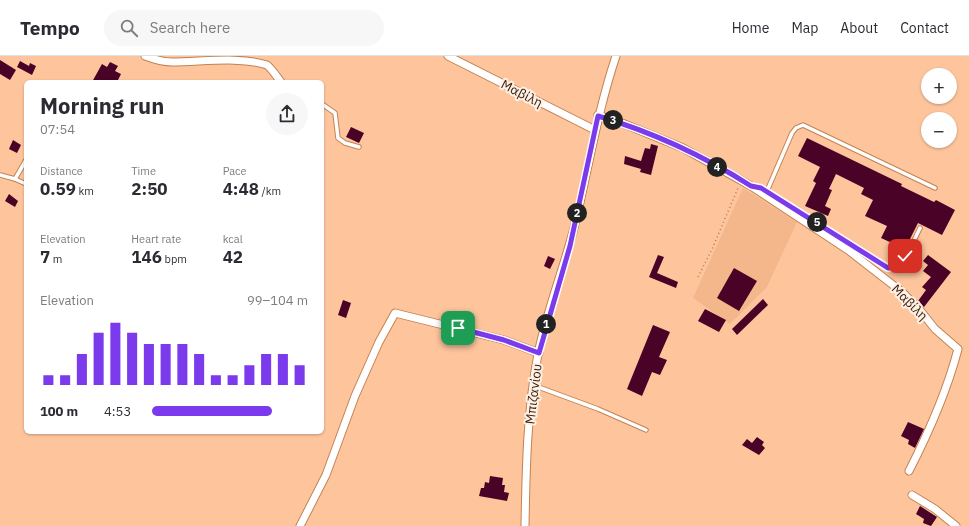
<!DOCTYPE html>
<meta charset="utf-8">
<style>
:root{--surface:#fff;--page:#f7f7f7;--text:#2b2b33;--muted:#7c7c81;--line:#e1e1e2;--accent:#7c3aed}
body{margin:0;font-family:"IBM Plex Sans",sans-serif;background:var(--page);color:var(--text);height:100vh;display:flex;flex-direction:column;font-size:15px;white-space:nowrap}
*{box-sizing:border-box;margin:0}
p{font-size:13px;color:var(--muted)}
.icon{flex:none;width:22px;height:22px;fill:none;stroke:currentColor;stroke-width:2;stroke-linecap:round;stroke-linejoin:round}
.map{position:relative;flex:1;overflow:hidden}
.panel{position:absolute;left:24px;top:24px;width:300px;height:354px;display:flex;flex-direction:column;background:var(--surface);border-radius:6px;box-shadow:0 1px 3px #0004}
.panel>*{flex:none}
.tools{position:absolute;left:921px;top:12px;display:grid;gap:8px}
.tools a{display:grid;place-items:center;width:36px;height:36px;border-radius:50%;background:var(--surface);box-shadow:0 1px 3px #0004;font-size:20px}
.pin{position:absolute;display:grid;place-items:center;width:34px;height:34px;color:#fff;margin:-17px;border-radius:8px;box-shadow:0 2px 6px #0006}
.km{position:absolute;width:20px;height:20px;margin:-10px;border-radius:50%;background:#222;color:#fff;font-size:11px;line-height:20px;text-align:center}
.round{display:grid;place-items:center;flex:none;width:42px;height:42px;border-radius:21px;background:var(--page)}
.headline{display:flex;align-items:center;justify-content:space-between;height:68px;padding:0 16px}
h1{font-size:22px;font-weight:700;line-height:30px}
.figures{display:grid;grid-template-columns:repeat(3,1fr);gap:6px;height:68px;padding:4px 16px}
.figures div{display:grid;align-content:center}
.figures b{font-size:17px;font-weight:700}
.figures small{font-size:11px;font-weight:400}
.figures p{font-size:11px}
.chart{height:112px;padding:8px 16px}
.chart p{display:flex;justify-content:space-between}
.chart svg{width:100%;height:72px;margin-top:4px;stroke:var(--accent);stroke-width:6}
ul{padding:0 16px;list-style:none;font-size:13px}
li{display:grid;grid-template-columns:64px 48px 1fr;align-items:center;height:30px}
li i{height:10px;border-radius:5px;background:var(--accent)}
header{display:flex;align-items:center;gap:24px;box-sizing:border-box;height:56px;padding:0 20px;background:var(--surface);border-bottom:1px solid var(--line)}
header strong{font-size:19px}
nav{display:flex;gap:22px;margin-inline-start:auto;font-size:14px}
.search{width:280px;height:36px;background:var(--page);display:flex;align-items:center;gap:10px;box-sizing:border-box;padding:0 14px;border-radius:22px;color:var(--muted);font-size:15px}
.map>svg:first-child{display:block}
.built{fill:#f3b78b}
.building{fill:#4a0227}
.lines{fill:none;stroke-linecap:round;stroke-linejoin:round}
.service-casing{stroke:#c48251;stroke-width:5.5}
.minor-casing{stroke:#c48251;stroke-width:9}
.path{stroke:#a87c5d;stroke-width:1.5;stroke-dasharray:1 3;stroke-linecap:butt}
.service{stroke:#fff;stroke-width:3.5}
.minor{stroke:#fff;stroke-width:7}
.route-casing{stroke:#fff;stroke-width:8}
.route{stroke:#7c3aed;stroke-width:5}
.labels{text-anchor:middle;stroke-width:4;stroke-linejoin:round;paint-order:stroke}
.street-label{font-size:13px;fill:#371d08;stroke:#fff0e6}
</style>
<header>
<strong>Tempo</strong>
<div class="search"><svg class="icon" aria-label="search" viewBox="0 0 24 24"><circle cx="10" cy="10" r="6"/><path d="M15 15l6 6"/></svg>Search here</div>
<nav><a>Home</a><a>Map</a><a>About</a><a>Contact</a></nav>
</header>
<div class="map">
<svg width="969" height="470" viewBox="0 0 969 470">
<rect width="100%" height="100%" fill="#fec59d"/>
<polygon class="built" points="743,132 797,166 767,231 730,268 693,242"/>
<g class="building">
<polygon points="0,4 16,14 10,24 0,18"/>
<polygon points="20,5 29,10 30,7 36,10 32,19 17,11"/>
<polygon points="110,6 118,10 115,15 121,18 117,26 92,26 102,8 107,11"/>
<polygon points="351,71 364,77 359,87 346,81"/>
<polygon points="807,82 902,128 901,130 934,146 936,144 955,154 942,179 918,167 905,193 881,182 887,170 865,160 873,144 861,138 864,132 836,118 829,133 832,134 825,150 831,153 828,160 805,150 816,127 813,125 820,111 798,100"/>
<polygon points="13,84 21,89 17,97 9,93"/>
<polygon points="651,88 658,90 651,119 640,116 641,113 624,108 625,100 641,105 645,92 650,93"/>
<polygon points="9,138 18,145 15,151 5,145"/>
<polygon points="658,199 664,201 657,217 678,226 676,232 649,221"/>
<polygon points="928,199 951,216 924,251 918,245 926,234 922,231 931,221 923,215 928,209 923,205"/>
<polygon points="548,200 555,203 550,213 544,210"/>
<polygon points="734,212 757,225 739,255 717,242"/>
<polygon points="763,243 768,249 737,279 732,273"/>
<polygon points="343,244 351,247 346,262 338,259"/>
<polygon points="705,253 726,264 719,276 698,265"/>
<polygon points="653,269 670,276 659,301 667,304 660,319 652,316 642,340 627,333"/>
<polygon points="908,366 924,373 915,392 908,388 909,384 901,380"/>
<polygon points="757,381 764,386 762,389 765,392 759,399 742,389 747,383 752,387"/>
<polygon points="490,420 503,422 502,429 505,429 504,436 509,437 507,445 479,440 481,432 484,432 485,426 489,427"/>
<polygon points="920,450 937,461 931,470 923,467 924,463 916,458"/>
</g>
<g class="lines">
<defs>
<g id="service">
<polyline points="322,48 335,57 338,82 345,87 359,91"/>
<polyline points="0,119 15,123 26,128"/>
<polyline points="15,123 26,104"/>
<path d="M756 131 767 135 888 212C905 210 913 186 920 172"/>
<polyline points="767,135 792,77 796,72 803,69 935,132"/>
<polyline points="533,329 598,353 646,374"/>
</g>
<g id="minor">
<path d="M145 0C153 3 163 6 172 6 202 6 239 0 267 9 272 13 277 21 281 26"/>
<polyline points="448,0 595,74"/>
<path d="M598 59 622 67 683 92 751 130 848 194 902 236 919 253 935 273 958 293C947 335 929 376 909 415"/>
<polyline points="912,439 935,453 956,470"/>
<polyline points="300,470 326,419 355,340 379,286 395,257 504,284 539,297"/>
<path d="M525 470C526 412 527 355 538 298 547 253 565 210 576 164 589 109 598 54 616 0"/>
</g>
</defs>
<use href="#service" class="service-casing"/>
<use href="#minor" class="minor-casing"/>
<polyline class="path" points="698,221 713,191 738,132"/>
<use href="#service" class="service"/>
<use href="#minor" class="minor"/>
</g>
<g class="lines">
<defs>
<path id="route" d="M458 272 504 284 539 297 570 190 598 60C652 76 704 100 751 130L761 132 888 212C896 211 900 207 905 200"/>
</defs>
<use href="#route" class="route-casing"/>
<use href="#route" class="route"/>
</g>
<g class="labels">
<g class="street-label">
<text transform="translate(522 37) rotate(27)" y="5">Μαβίλη</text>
<text transform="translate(910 246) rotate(45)" y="5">Μαβίλη</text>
<text transform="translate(533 338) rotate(-83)" y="5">Μπιζανίου</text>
</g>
</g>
</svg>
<div class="tools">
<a>+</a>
<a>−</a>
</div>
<div class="pin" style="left:458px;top:272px;background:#1e9e55"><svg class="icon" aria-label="arrive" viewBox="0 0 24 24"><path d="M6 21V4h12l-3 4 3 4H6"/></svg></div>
<div class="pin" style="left:905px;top:200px;background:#d93025"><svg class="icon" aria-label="check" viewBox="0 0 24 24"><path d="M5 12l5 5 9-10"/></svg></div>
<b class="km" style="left:546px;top:268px">1</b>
<b class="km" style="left:577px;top:157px">2</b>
<b class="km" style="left:613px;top:64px">3</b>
<b class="km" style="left:717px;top:111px">4</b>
<b class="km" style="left:817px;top:166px">5</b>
<section class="panel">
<div class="headline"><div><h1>Morning run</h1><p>07:54</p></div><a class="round"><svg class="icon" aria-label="share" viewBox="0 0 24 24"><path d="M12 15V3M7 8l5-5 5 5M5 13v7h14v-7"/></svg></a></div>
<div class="figures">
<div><p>Distance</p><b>0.59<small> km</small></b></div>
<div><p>Time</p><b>2:50</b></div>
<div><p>Pace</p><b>4:48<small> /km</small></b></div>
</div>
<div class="figures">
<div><p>Elevation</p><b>7<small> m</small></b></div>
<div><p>Heart rate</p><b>146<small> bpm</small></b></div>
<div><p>kcal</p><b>42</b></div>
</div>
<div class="chart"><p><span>Elevation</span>99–104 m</p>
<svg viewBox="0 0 160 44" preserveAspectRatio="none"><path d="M5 44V38M15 44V38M25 44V25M35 44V12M45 44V6M55 44V12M65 44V19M75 44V19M85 44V19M95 44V25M105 44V38M115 44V38M125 44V32M135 44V25M145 44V25M155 44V32"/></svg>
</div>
<ul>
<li><b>100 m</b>4:53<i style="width:77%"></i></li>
</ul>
</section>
</div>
